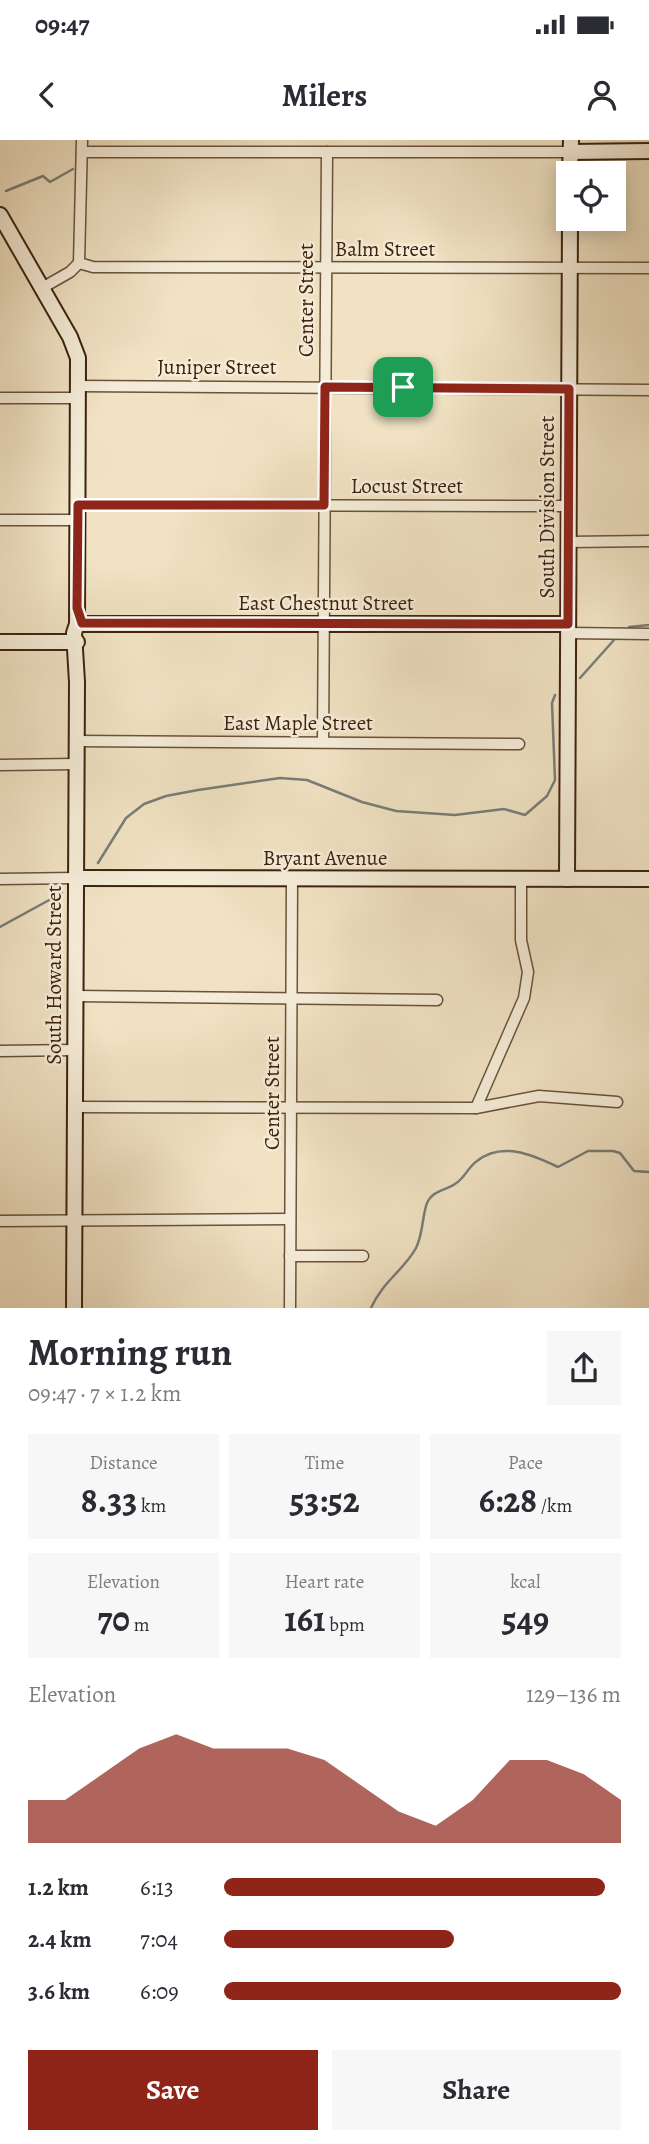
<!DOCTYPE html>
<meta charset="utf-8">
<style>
:root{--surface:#fff;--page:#f7f7f7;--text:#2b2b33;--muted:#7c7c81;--accent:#8f2418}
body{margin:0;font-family:Alegreya,serif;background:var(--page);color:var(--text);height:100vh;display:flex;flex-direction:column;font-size:26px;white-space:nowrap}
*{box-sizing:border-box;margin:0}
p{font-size:23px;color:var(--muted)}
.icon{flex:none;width:38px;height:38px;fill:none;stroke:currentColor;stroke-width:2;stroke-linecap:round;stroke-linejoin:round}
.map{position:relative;height:1168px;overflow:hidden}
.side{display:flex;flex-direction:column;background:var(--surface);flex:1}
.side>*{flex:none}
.controls{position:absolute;left:556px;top:21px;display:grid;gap:14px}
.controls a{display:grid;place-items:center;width:70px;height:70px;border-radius:0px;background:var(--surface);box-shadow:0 4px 18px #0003;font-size:35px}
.pin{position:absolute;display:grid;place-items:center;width:60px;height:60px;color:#fff;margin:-30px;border-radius:14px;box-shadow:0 4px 10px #0006}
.round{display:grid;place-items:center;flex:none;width:74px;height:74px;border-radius:0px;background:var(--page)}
.head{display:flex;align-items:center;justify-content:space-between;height:119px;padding:0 28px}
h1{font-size:38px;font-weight:600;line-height:52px}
.stats{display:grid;grid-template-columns:repeat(3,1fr);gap:10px;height:119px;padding:7px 28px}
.stats div{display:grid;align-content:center;border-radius:0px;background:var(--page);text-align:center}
.stats b{font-size:35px;font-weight:600}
.stats small{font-size:19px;font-weight:400}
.stats p{font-size:19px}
.chart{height:196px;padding:14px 28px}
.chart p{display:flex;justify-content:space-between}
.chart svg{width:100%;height:126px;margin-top:7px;fill:var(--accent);opacity:.7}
.button{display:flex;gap:14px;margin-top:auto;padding:14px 28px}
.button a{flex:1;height:80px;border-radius:0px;background:var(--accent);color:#fff;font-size:28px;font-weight:600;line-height:80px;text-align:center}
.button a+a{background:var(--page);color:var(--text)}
ul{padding:0 28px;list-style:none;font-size:23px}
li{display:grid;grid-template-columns:112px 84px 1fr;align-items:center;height:52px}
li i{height:18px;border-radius:9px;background:var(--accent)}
.status{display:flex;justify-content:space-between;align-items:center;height:49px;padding:0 35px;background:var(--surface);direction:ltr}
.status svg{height:19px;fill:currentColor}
header{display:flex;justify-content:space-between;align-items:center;height:91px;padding:0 28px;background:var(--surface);font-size:32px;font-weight:600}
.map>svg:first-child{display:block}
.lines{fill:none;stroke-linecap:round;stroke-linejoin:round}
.stream{stroke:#787d78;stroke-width:2.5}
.street-casing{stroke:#6a523b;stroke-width:13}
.secondary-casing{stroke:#3d220e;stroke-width:18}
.street{stroke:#f5ecd8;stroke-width:10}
.secondary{stroke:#f5ecd8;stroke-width:14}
.route-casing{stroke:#fff;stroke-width:14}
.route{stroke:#8f2418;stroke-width:9}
.labels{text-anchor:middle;stroke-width:5;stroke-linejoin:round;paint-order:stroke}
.street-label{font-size:21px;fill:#3d220e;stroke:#f5ecd8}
</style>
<div class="status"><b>09:47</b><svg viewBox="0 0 49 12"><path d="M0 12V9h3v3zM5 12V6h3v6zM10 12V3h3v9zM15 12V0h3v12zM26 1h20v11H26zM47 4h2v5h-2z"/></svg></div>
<header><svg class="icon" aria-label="back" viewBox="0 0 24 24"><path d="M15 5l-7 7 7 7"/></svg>Milers<svg class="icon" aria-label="person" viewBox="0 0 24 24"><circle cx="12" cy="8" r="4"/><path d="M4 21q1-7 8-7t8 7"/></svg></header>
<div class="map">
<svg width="649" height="1168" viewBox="0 0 649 1168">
<rect width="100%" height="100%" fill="#f0e2c3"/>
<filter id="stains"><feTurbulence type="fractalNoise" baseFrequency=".00286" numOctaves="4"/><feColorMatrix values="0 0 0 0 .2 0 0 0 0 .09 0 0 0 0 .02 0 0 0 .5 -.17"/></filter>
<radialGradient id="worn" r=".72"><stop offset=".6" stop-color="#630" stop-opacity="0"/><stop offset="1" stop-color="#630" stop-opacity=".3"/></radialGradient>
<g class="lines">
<g class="stream">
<polyline points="6,51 43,36 50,42 73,29"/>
<polyline points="629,487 649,485"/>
<polyline points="580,538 614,500"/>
<polyline points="98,723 126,678 144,664 166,656 198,650 280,638 307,640 362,662 396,671 455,675 504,669 525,675 547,656 555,640 552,563 555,555"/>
<polyline points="0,787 62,753"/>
<path d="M371 1168C383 1141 404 1130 416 1108 424 1092 422 1072 428 1061 433 1051 446 1050 455 1044 465 1038 468 1027 477 1021 502 1001 533 1015 558 1027L588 1011H613L620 1013 634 1031 649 1032"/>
</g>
<defs>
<g id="street">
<polyline points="82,12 570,12"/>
<polyline points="79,123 93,127 649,128"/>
<polyline points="42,148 70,132 79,123 82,0"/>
<polyline points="79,246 649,250"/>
<polyline points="0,258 79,258"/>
<polyline points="78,365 568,366"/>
<polyline points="0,380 78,380"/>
<polyline points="569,402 649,401"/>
<polyline points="567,493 649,494"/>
<polyline points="76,601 519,604"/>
<polyline points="323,602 327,12"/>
<polyline points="0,625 76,624"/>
<polyline points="0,739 76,738"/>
<polyline points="75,856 437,860"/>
<polyline points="0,911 75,910"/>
<polyline points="75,967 476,968 539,956 617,962"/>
<polyline points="476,968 524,858 528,832 521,800 521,739"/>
<polyline points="0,1081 290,1079"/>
<polyline points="290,1116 363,1116"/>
<polyline points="290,1168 292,739"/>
</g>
<g id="secondary">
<polyline points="570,12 649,11"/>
<polyline points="570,33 571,0"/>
<polyline points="0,75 70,197 78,218 77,484"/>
<polyline points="0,502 77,502"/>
<polyline points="76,738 649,739"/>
<polyline points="567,739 570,79"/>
<polyline points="74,1168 77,542 74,493 77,484 568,484"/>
</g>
</defs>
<use href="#street" class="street-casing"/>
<use href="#secondary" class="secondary-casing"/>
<use href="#street" class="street"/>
<use href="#secondary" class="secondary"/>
</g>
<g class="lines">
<defs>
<polygon id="route" points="325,247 569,249 568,484 82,483 77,468 78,365 324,365"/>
</defs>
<use href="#route" class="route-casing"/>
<use href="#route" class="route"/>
</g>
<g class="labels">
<g class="street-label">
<text x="385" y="116">Balm Street</text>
<text transform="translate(306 160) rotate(-90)" y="7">Center Street</text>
<text x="217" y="234">Juniper Street</text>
<text x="407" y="353">Locust Street</text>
<text transform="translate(547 367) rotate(-90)" y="7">South Division Street</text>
<text x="326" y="470">East Chestnut Street</text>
<text x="298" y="590">East Maple Street</text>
<text x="325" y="725">Bryant Avenue</text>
<text transform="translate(54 835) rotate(-90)" y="7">South Howard Street</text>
<text transform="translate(272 953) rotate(-90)" y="7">Center Street</text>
</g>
</g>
<rect width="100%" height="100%" filter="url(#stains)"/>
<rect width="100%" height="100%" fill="url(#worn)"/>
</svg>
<div class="controls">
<a><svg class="icon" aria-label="locate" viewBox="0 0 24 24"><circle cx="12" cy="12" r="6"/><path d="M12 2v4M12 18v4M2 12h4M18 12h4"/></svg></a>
</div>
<div class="pin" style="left:403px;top:247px;background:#1e9e55"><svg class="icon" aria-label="arrive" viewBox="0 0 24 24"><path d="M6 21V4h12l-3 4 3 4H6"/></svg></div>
</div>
<section class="side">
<div class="head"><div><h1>Morning run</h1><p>09:47 · 7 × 1.2 km</p></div><a class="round"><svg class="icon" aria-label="share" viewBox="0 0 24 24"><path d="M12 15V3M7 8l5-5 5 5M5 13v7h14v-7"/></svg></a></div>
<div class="stats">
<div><p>Distance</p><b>8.33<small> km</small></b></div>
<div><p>Time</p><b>53:52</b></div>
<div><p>Pace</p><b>6:28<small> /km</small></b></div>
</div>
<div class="stats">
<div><p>Elevation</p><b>70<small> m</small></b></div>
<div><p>Heart rate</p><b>161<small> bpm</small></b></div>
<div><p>kcal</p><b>549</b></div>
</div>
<div class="chart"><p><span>Elevation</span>129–136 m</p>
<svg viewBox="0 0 160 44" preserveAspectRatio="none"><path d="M0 44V29L10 29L20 20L30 11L40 6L50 11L60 11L70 11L80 15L90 24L100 33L110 38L120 29L130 15L140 15L150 20L160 29V44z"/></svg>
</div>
<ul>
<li><b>1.2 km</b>6:13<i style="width:96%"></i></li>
<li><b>2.4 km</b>7:04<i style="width:58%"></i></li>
<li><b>3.6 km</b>6:09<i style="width:100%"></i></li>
</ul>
<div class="button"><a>Save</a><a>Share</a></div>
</section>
